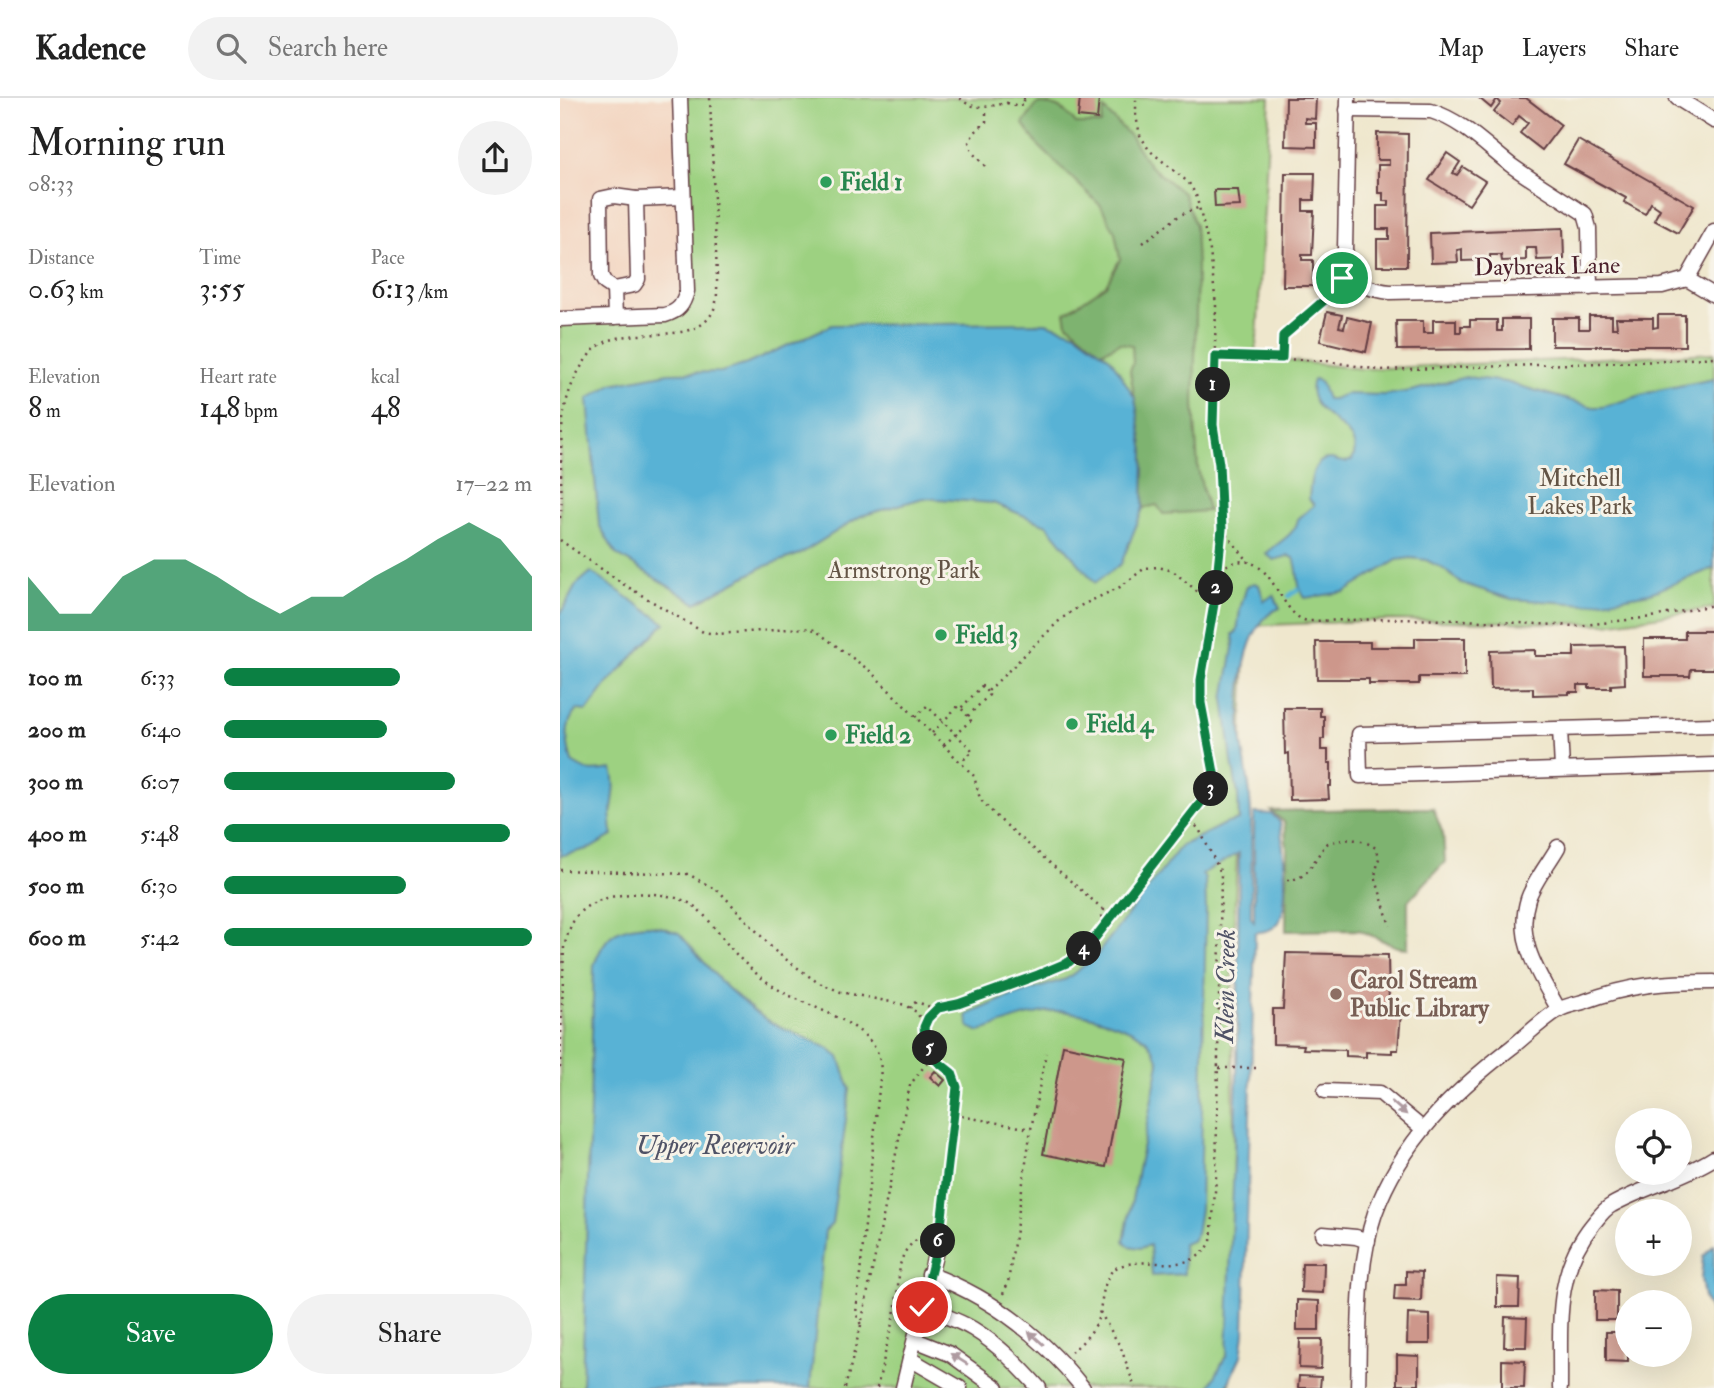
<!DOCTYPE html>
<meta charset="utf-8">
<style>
:root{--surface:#fff;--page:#f2f2f2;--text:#222;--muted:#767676;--line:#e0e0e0;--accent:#0b8043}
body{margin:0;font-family:"IM FELL Double Pica",serif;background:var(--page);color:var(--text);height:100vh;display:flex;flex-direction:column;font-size:26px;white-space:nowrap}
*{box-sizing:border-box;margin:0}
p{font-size:23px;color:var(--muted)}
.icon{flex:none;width:38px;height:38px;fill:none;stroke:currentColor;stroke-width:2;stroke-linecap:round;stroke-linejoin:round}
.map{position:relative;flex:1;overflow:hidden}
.details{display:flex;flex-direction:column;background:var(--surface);width:560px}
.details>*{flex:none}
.fabs{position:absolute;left:1055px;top:1010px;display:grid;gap:14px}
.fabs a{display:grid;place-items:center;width:77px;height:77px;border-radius:50%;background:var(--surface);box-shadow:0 7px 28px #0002;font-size:35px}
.pin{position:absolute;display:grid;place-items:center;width:60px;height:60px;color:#fff;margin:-30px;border:4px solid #fff;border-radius:50%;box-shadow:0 2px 7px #0007}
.km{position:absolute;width:35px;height:35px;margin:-18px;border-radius:50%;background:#222;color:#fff;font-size:19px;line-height:35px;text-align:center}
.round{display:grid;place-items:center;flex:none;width:74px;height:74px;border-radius:37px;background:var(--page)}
.head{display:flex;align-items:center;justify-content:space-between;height:119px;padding:0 28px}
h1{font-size:38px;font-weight:600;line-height:52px}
.stats{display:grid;grid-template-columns:repeat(3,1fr);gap:10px;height:119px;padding:7px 28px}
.stats div{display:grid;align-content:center}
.stats b{font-size:30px;font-weight:600}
.stats small{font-size:19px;font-weight:400}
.stats p{font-size:19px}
.chart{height:196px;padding:14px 28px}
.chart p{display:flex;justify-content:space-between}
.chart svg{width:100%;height:126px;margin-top:7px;fill:var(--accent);opacity:.7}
.button{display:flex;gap:14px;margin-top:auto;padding:14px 28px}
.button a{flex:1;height:80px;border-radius:42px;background:var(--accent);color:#fff;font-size:28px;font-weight:600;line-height:80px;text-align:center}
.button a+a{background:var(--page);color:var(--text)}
ul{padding:0 28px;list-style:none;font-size:23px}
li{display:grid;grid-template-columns:112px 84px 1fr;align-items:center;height:52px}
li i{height:18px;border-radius:9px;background:var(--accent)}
header{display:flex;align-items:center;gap:42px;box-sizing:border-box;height:98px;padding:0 35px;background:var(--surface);border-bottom:2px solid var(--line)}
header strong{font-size:33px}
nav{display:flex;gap:38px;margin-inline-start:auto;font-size:24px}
.search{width:490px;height:63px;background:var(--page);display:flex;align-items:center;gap:18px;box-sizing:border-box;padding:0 24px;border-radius:38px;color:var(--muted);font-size:26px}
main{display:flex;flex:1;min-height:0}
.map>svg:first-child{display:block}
.built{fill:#f3d4bf}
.green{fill:#9dd181;stroke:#747856;stroke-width:2}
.forest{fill:#7eb36f;stroke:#64694d;stroke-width:2}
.water{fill:#58b2d5;stroke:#516880;stroke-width:2}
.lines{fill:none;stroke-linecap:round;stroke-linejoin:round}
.stream{stroke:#58b2d5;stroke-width:4.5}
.building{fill:#cd978b}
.minor-casing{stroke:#633d43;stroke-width:17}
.path{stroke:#633d43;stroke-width:2.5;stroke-dasharray:2 5;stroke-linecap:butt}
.minor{stroke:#fff;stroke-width:14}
.oneway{fill:#ae9aa0}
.route-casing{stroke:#fff;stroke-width:14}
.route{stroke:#0b8043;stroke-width:9}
.leisure-dot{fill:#2e9e5b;stroke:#f7f3e8;stroke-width:2.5}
.education-dot{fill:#8d6e63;stroke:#f7f3e8;stroke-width:2.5}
.labels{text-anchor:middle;stroke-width:6;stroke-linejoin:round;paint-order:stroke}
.leisure-label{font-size:24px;font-weight:bold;fill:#27864d;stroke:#f7f3e8;text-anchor:start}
.street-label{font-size:24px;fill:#4a1f2b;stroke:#f7f3e8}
.park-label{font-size:24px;fill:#635445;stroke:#f7f3e8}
.education-label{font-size:24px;font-weight:bold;fill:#785e54;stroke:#f7f3e8;text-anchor:start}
.water-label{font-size:26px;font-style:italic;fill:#4f5266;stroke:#f7f3e8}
</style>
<header>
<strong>Kadence</strong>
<div class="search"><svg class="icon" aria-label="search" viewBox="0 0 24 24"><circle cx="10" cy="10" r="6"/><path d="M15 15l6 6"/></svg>Search here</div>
<nav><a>Map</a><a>Layers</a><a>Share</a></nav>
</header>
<main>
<section class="details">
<div class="head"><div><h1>Morning run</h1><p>08:33</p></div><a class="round"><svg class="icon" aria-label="share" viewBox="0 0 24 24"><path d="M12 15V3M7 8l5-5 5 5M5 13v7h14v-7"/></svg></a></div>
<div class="stats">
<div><p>Distance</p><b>0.63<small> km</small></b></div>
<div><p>Time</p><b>3:55</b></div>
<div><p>Pace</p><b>6:13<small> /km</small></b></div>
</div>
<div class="stats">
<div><p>Elevation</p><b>8<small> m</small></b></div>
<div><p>Heart rate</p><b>148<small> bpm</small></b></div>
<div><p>kcal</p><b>48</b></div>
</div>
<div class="chart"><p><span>Elevation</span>17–22 m</p>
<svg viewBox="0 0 160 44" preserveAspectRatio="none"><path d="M0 44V25L10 38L20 38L30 25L40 19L50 19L60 25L70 32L80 38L90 32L100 32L110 25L120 19L130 12L140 6L150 12L160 25V44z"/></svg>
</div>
<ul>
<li><b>100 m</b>6:33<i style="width:57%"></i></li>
<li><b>200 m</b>6:40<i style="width:53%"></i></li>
<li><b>300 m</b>6:07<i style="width:75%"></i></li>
<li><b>400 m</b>5:48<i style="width:93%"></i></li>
<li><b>500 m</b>6:30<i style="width:59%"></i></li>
<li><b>600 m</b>5:42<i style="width:100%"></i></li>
</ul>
<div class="button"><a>Save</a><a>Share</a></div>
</section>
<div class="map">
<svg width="1154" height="1290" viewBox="0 0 1154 1290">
<rect width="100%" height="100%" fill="#f7f3e8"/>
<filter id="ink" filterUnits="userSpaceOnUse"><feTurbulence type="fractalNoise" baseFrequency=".0143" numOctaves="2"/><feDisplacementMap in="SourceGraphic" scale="14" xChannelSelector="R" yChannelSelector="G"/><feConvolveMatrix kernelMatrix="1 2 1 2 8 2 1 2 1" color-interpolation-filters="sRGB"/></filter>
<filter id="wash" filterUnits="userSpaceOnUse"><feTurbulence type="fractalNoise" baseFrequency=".00686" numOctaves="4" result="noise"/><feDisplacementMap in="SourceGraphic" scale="28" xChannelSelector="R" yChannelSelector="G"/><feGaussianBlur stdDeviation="1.57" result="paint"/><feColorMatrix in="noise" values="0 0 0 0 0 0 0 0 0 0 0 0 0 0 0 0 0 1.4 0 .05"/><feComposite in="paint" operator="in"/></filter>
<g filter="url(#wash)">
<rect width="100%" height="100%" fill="#efe7cd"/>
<polygon class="built" points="0,0 116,0 124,191 117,208 107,214 0,217"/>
<polygon class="green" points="120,0 710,0 696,259 803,271 1154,255 1154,510 1047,526 832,522 686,528 672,881 674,1046 670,1290 0,1290 0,221 105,217 124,204"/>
<g class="forest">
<path d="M477 6C495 5 505 11 516 26H541L544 11 571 39 589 67 624 96 635 127 637 170 634 306 638 371 648 413 603 416 597 407 583 410 584 354 570 273 573 264 572 247 560 245 541 254 507 225 505 215 546 187 560 161 555 134 541 108 478 47 463 26Z"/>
<polygon points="873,710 883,736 885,764 848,803 848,850 837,849 799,832 726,833 727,750 724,724 711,713"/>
</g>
<g class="water">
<polygon points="486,225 516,235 551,261 575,300 584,354 583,410 561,466 535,485 487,427 433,405 363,400 301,418 240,456 203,469 136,505 56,456 39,427 28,301 52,286 108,275 161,274 187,266 272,227"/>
<path d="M906 279 946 284 1033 309H1043L1098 292 1154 281V470L1090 495 1026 506 951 501 901 485 882 470 866 462 851 460 837 462 785 494 745 500C735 487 740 476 734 460L728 458 714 462 706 456C716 445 736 437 738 421L754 407 749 401C750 388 751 359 771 361 780 363 783 366 792 362 809 327 740 320 753 282L755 281 761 285 767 301H773L786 296 825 297 851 293Z"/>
<path d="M31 474 105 525 47 586 27 613 17 612C3 626 7 647 12 664 30 676 33 673 52 671 60 695 46 715 53 737L31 750 0 758V517L16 487Z"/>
<path d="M694 485 699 487 704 503 714 497 720 510C682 524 677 601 681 636 683 658 689 679 690 700 693 740 691 780 691 819L694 823V715L712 716 720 724C723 747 730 804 719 824 713 833 704 833 695 835L684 1236 681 1258 666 1290H649L667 1256 677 974 679 755 642 776 645 781 646 808 640 1111 636 1136 632 1143 623 1146 624 1176 592 1178 590 1147 580 1150 569 1148 564 1143 599 965C596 956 593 948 586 942 569 927 515 912 493 913 469 915 442 926 419 934L409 929 407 917 443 901 506 881 534 860 621 748 664 726 679 722 678 697 672 664 664 601 674 544 673 536 677 534 680 511 687 488Z"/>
<path d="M87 827 101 829 119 835 163 886 194 913 212 925 266 949 279 959 290 991 272 1126 265 1133 250 1290H22L34 867C45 837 55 829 87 827Z"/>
<polygon points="1154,1147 1154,1250 1150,1212 1144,1200 1141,1180 1143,1159"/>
</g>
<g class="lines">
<polyline class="stream" points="729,498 738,491"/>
</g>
<g id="blocks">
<g class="building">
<polygon points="520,0 539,0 537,21 518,19"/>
<polygon points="726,0 756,0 755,21 745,20 745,25 756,25 756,49 725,48"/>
<polygon points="919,0 966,0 1001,27 982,52 960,35 968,25 959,18 952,28 934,14 941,5 937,1 931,10"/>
<polygon points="817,35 848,36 847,168 817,168 817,141 829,141 829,131 817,131 817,108 829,108 829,103 823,103 823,95 818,95 818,67 829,67 829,62 817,62"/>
<polygon points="1018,42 1134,108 1118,135 1094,122 1100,111 1091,105 1085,116 1064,104 1066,100 1004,66"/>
<polygon points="887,55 900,64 893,75 897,77 903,69 925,83 909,107 869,82"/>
<polygon points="725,75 755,75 754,102 743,102 743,113 754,113 752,157 742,157 742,162 753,162 753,188 723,188"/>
<polygon points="654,92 678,92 680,108 655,109"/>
<polygon points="1003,130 1004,161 977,162 976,150 966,150 966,162 942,163 941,157 930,157 930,162 902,163 902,151 897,152 898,164 871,165 870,135"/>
<polygon points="767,214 782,217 779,229 784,230 787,219 812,225 806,254 760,243"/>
<polygon points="1098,217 1125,217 1125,248 992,248 992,220 1019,220 1019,231 1029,231 1029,218 1052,218 1052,230 1057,230 1056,220 1093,220 1093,230 1098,229"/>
<polygon points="942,221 969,221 969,251 837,252 836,223 863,223 863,235 873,235 873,222 896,222 896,234 901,234 901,228 910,228 910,222 937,222 937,233 942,233"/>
<polygon points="1125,533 1154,533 1154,571 1131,571 1130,578 1084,578 1084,541 1125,541"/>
<polygon points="855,540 905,540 905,579 859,579 859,586 809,586 809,581 757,581 756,544 810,544 810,549 855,549"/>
<polygon points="1064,548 1065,586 1051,587 1051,590 1029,590 1029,587 1018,587 1018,594 1009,594 1009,596 973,597 973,590 931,591 930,553 975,552 975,558 1014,558 1014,549"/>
<polygon points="724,610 760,610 760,618 764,618 764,641 761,641 761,652 768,652 768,665 771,665 771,688 768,688 769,701 730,702 729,655 725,656"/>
<polygon points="726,855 828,857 829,914 841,914 838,952 832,952 832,955 806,954 806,959 786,958 786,952 743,951 744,947 713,946 713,911 723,911"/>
<polygon points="503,947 566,960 546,1069 483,1056"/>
<polygon points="375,973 385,982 380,988 370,979"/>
<polygon points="742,1165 764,1165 763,1195 741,1194"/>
<polygon points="846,1173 862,1174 861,1203 834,1202 835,1187 846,1187"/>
<polygon points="937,1179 960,1180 959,1209 937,1209"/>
<polygon points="1035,1192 1057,1193 1057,1222 1035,1222"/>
<polygon points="737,1202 759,1203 759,1232 737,1232"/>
<polygon points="848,1216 870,1217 870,1246 847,1246"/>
<polygon points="945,1219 967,1220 966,1249 944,1249"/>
<polygon points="1046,1234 1068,1234 1068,1264 1046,1263"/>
<polygon points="740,1241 762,1241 761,1271 739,1270"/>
<polygon points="837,1257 859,1258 859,1287 837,1287"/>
<polygon points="942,1262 965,1263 964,1290 942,1290"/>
<polygon points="739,1278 761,1279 760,1290 738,1290"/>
</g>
</g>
</g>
<g filter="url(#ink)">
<use href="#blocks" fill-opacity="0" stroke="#633d43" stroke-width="2"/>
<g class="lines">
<defs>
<g id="minor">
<path d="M788 0 785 151C790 182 797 190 830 194L1102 188 1127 181 1154 133"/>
<polyline points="1117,0 1154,23"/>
<path d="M787 12 871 13C903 23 926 48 952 68 976 85 1001 100 1025 116L1029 130 1030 190"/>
<polyline points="1127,181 1154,197"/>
<polyline points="54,191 45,185 41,178 40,101 54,98 76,101"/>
<polyline points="55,219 54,191 74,187 78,181 76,101 123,99"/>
<path d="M0 221 105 217C119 213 123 207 127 193L120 0"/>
<polyline points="1154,627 799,636 800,678 1154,667"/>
<polyline points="1000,631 1002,671"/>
<path d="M998 749C989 765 974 783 968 801 955 843 979 876 999 912"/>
<polyline points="765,993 820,995 863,1031"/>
<polyline points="763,1136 796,1139 808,1143"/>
<path d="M369 1176C431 1199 482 1238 523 1290"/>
<path d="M363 1209C379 1216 398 1222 413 1231 439 1247 459 1268 479 1290"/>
<polyline points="355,1242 390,1256 437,1290"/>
<polyline points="350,1261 400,1290"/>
<polyline points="343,1290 380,1136"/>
<path d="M798 1290C800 1232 796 1171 815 1115 841 1044 893 994 952 949 967 937 982 922 998 912 1005 908 1015 906 1023 904 1071 886 1104 884 1154 884"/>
<path d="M1000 1290C1001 1230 993 1175 1033 1126 1039 1119 1044 1111 1052 1107 1086 1088 1121 1081 1154 1060"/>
</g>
</defs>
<use href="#minor" class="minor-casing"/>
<g class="path">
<path d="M400 0C413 14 430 8 447 5L448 0"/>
<polyline points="463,0 470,0"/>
<polyline points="447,5 458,9 464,6 464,1"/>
<polyline points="425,68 412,54 409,44 414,35 426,24 426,9"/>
<polyline points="583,145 620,117 640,109"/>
<polyline points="655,258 767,263 819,272 1106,263 1154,259"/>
<polyline points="722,260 723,238 783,186"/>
<path d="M0 420C3 406 1 391 1 377 1 330 0 295 30 256 60 219 136 255 154 211 158 201 157 189 157 179L150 0"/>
<polyline points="662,431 689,464"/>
<polyline points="0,442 63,486 143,534 158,536 244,530 255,532 310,573 414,678 420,701 438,720 544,812"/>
<path d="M660 471C713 438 716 521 749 523L829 521 903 522 1016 528 1092 519 1154 507"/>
<polyline points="408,618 429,597 427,594 501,521 520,508 560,489 585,470 598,469 613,473 637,493 655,500"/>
<polyline points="355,619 367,608 413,653 401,664"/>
<polyline points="372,635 398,608 401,610 422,588 427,594"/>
<polyline points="384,647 411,622 401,610"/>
<polyline points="0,772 128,776 160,794 216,854 257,884 281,894 346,907 350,911"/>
<path d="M727 782C751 782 753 759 768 745 787 740 801 739 817 751L819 760 815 778 830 828"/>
<polyline points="545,826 542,818 544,812 556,812"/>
<path d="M378 910 368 920 364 929 357 914 350 911 351 907 356 904C364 906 369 910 377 910 399 909 492 876 510 863 518 858 524 851 531 845L655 685 641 605V582L655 500 662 431 659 366 653 327 656 208 653 180 650 153 636 97 629 85 589 52 580 37 576 18V0"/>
<polyline points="364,929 373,960 392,975 397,989 381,1123"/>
<path d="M0 970 4 849C7 838 11 824 19 815 41 791 109 790 134 808 148 819 158 835 169 848 183 865 202 882 221 893 250 910 305 923 318 956 320 960 320 966 321 971L296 1215 301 1227"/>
<polyline points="659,970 696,970"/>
<polyline points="395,1017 471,1031"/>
<polyline points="443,1196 448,1185 471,1031 486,955"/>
<polyline points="540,1214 561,1250 575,1290"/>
<path d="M511 1254C520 1247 531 1236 536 1226 543 1211 541 1178 556 1170 587 1154 629 1182 651 1144L656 1081 661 775 639 731 628 720"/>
<polyline points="285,1290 301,1227 350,987 365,967 373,960"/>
<polyline points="317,1290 336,1208 340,1167 344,1155 352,1145 366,1135"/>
</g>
<use href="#minor" class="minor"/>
</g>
<defs><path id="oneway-solid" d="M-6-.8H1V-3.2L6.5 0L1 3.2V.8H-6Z" transform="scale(1.75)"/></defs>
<g class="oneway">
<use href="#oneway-solid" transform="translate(839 1010) rotate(41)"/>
<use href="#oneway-solid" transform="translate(476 1240) rotate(-138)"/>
<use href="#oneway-solid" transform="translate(399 1261) rotate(-148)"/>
</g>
</g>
<g class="lines" filter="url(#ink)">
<defs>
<polyline id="route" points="362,1209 380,1136 397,989 392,975 373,960 365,938 364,929 368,920 378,910 398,906 478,877 509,864 531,845 649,694 655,680 641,605 641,582 655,500 662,431 659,366 653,327 655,258 722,260 723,238 783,186 785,184 782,180"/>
</defs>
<use href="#route" class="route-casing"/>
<use href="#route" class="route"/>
</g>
<g class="leisure-dot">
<circle cx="266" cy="84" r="7"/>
<circle cx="381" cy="537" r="7"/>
<circle cx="512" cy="626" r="7"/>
<circle cx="271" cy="637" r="7"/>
</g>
<circle class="education-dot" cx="776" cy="896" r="7"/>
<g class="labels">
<g class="leisure-label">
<text x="280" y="92">Field 1</text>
<text x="395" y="545">Field 3</text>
<text x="526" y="634">Field 4</text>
<text x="285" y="645">Field 2</text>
</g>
<g class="street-label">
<text transform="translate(987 168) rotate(-1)" y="8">Daybreak Lane</text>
</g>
<g class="park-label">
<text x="1020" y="388">Mitchell<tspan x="1020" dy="28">Lakes Park</tspan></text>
<text x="344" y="480">Armstrong Park</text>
</g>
<g class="education-label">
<text x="790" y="890">Carol Stream<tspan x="790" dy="28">Public Library</tspan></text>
</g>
<g class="water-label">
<text transform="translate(665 888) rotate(-89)" y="9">Klein Creek</text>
<text x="155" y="1056">Upper Reservoir</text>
</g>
</g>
</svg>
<div class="fabs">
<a><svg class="icon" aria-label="locate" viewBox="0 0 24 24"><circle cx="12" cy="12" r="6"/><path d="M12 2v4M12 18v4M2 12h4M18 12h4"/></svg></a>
<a>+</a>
<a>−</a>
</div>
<div class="pin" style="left:782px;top:180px;background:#1e9e55"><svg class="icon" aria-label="arrive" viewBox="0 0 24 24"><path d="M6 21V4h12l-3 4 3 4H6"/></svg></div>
<div class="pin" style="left:362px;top:1209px;background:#d93025"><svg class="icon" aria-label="check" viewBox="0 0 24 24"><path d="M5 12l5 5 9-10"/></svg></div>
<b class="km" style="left:653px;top:287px">1</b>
<b class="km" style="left:656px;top:490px">2</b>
<b class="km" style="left:651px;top:691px">3</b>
<b class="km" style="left:524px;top:851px">4</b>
<b class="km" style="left:370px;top:950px">5</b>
<b class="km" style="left:378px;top:1143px">6</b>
</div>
</main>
